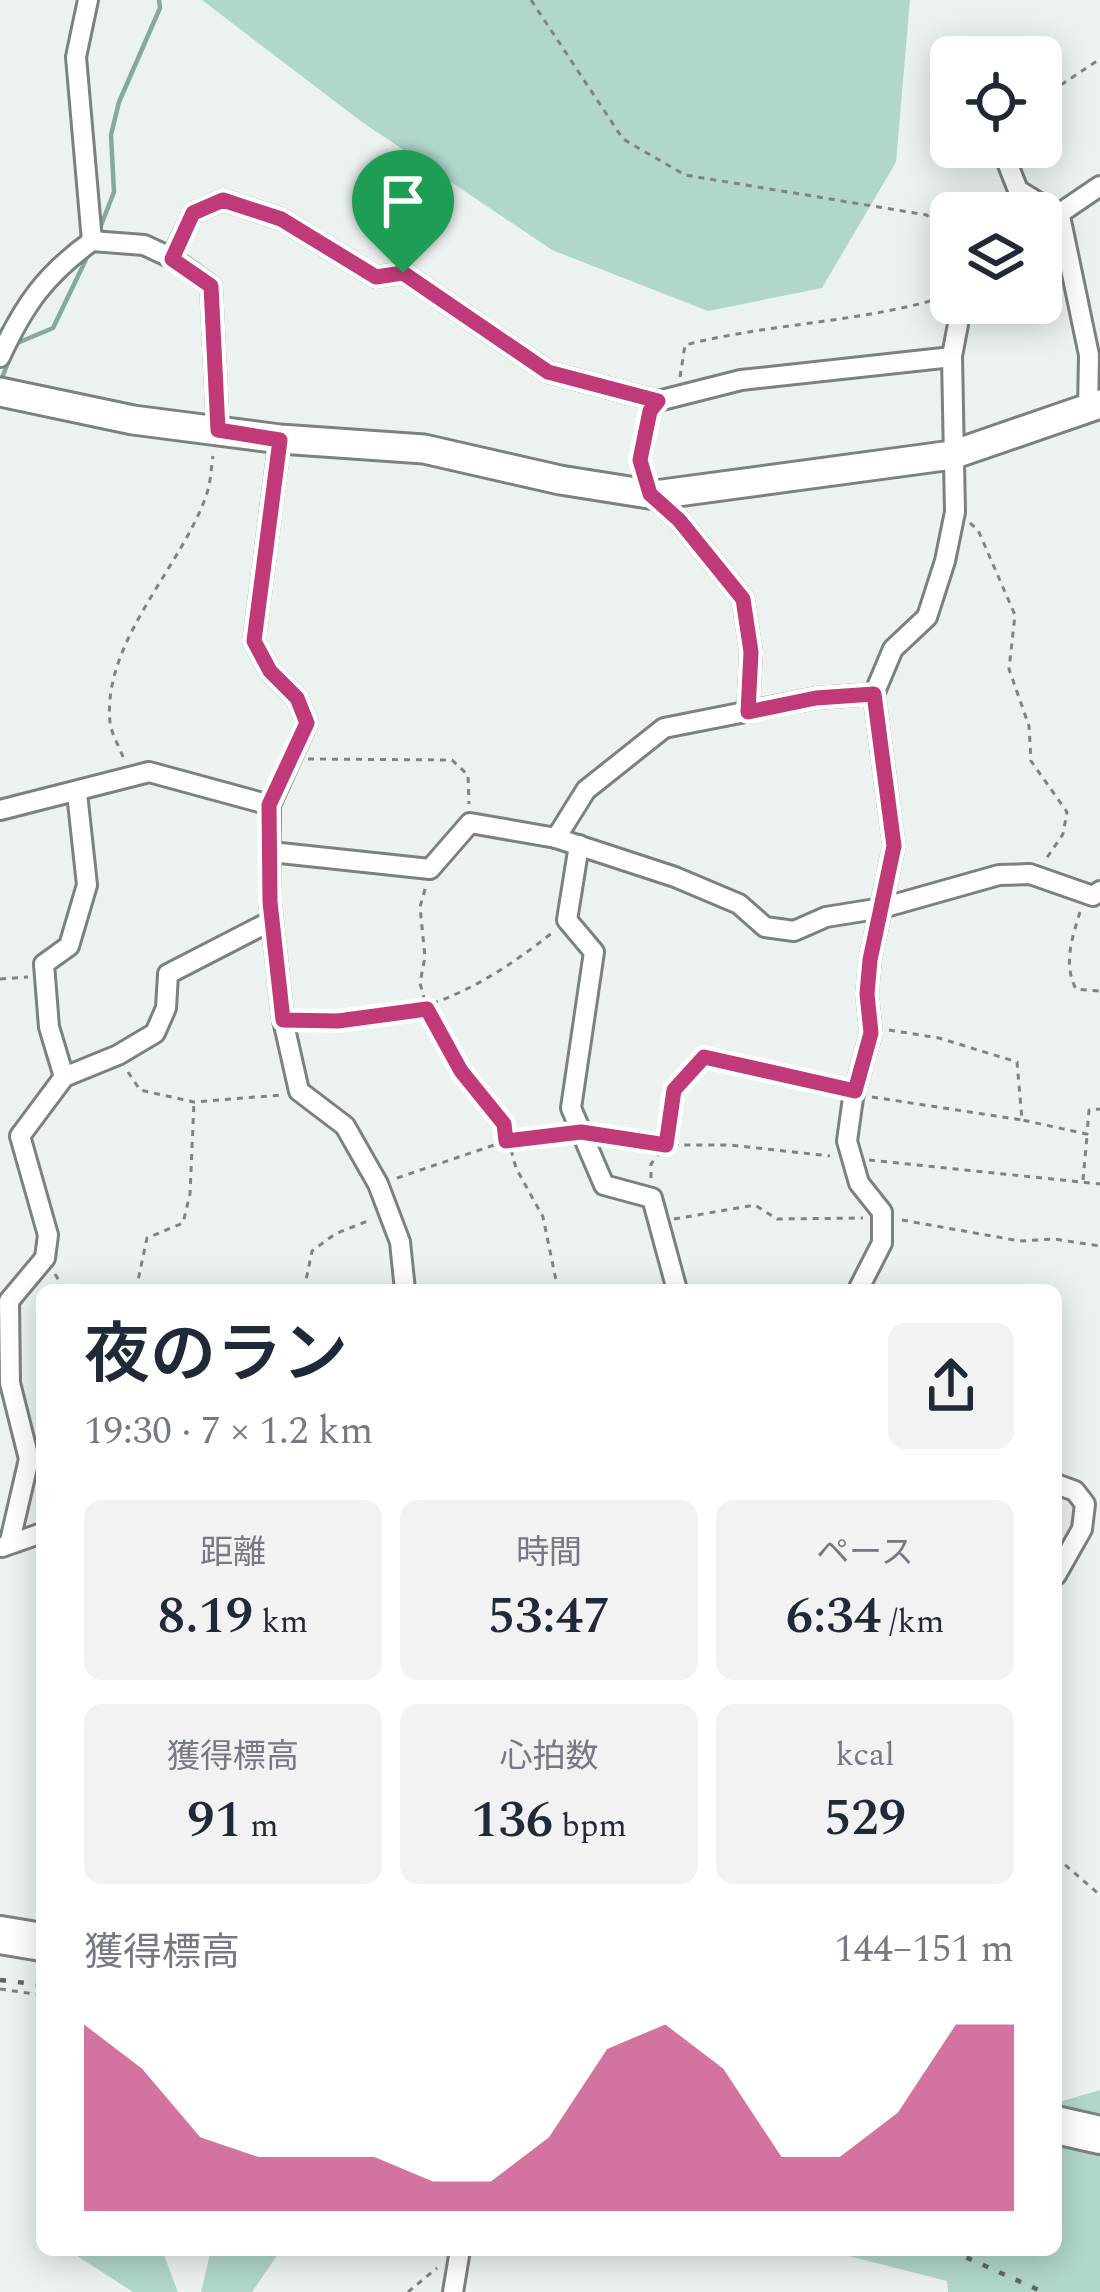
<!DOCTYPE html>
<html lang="ja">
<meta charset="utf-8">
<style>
:root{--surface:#fff;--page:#f2f2f3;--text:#1f2937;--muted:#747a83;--accent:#c03979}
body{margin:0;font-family:Spectral,"Noto Sans JP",serif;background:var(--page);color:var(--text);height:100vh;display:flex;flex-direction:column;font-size:45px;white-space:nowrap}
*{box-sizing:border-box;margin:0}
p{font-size:39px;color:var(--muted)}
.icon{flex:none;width:66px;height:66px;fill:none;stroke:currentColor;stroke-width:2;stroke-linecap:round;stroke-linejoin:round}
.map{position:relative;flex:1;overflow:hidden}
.details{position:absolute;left:36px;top:1284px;width:1026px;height:972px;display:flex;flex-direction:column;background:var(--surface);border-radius:18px;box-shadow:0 6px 30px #0003}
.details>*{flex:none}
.controls{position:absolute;left:930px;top:36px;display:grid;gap:24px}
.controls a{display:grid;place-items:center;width:132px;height:132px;border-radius:18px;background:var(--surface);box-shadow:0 6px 30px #0003;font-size:60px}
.pin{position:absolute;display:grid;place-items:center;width:102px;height:102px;color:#fff;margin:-123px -51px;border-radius:50% 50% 50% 0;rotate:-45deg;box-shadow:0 0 12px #0007}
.pin .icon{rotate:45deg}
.round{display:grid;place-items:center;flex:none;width:126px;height:126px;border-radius:18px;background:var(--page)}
.overview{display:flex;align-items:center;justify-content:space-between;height:204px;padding:0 48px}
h1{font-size:66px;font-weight:600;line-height:90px}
.figures{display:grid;grid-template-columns:repeat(3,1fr);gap:18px;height:204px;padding:12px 48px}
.figures div{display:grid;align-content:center;border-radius:18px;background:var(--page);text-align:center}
.figures b{font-size:51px;font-weight:600}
.figures small{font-size:33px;font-weight:400}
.figures p{font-size:33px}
.chart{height:336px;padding:24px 48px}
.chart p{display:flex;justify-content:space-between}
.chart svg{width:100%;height:216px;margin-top:12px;fill:var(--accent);opacity:.7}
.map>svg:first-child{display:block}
.green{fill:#b1d6cb}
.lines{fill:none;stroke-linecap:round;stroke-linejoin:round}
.stream{stroke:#85a99f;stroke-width:4.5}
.street-casing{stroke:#7b817f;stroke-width:24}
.secondary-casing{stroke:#7b817f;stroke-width:33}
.highway-casing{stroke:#7b817f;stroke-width:42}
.path{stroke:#7f8483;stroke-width:3;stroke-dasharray:6 6;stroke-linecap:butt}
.street{stroke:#fff;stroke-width:18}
.secondary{stroke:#fff;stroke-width:27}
.highway{stroke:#fff;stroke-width:36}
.rail{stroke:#616564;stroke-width:4.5;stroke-dasharray:6 12;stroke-linecap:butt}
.route-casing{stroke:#fff;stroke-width:24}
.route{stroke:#c03979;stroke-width:15}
</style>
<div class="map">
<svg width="1100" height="2292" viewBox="0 0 1100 2292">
<rect width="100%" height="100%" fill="#ebf2f0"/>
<g class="green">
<polygon points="202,0 910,0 896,162 822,288 708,311 552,250 362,122"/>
<polygon points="1100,2090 1100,2292 948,2292 947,2281 825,2250 1056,2250 1056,2103"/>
<polygon points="68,2250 162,2250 178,2292 201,2292 211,2250 274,2250 278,2254 252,2292 133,2292"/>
</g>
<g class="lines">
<g class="stream">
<polyline points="100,228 114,192 111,135 119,102 160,8 159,0"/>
<polyline points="1,381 15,344 53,328 91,249"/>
</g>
<defs>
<g id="street">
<polyline points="88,0 76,57 92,241"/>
<polyline points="1001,147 1018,190 1060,216 1089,355 1088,410"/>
<polyline points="1041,226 1100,186"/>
<polyline points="172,258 211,286 218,431"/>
<path d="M0 357C24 305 45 275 92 241L144 245 172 258 193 213 223 200 281 219 376 277 403 273 548 372 658 401 741 380 952 357"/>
<polyline points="280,439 254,641 270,671 297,698 307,723 270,805 270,902 283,1020 299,1091 345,1126 378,1184 400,1242 405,1290"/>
<polyline points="650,494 679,520 743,599 751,652 748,712"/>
<polyline points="0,810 149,772 270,805"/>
<polyline points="556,838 586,790 664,728 816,698 874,694"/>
<polyline points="579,845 567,920 594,952 571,1108 604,1185 652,1198 677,1290"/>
<polyline points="271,852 430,869 470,823 556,838 675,877 739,904 765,927 794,931 826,917 882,908 999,875 1030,874 1093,896 1100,891"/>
<polyline points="64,1077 49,1027 44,964 69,946 87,885 77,793"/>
<polyline points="858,1290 882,1243 882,1212 859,1183 847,1141 853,1098 871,1033 867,994 870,960 894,846 874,694 893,649 927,617 945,561 955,512 952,356 962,303"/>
<polyline points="1056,1484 1075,1491 1085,1504 1082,1529 1056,1575"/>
<polyline points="10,1541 29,1459 10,1383 9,1301 45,1258 48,1235 20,1136 64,1077 118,1055 155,1033 166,1008 168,974 271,921"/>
<polyline points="2,1547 42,1533"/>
<polyline points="453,2292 460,2250"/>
</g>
<polyline id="secondary" points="0,392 133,420 280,439 424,449 560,480 655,495 952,455 1100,404"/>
<g id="highway">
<polyline points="0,1935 42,1942"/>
<polyline points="1056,2125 1100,2135"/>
</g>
</defs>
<use href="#street" class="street-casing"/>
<use href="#secondary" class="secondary-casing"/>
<use href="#highway" class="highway-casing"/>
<g class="path">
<polyline points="531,0 623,139 685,175 927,215 951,252"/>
<polyline points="1041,98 1100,59"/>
<path d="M680 377 685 345C770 323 859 323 944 297"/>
<polyline points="643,472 641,438 648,417"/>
<polyline points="970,523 978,530 1015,615 1009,669 1029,726 1031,761 1067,812 1063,834 1046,859"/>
<path d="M123 757C119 746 111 733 110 722 102 641 183 566 207 493 211 481 211 468 213 456"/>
<polyline points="308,759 452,760 468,775 469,804"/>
<polyline points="425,889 420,907 425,957 420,983 427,1009 461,1071 504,1124 516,1168 543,1217 558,1290"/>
<path d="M1080 912C1072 938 1063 964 1076 989L1100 991"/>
<polyline points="0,979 28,977"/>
<path d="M302 1021C410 1022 468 999 552 933"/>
<polyline points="889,1030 939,1038 1017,1062 1022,1120 1087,1134 1089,1110 1100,1109"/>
<polyline points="128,1072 140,1090 194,1102 281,1095"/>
<polyline points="872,1097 1022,1120"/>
<polyline points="601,1136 657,1145 730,1145 830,1156"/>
<polyline points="869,1160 1100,1184"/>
<polyline points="397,1178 506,1141 561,1135"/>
<polyline points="651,1178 651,1164 666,1145 674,1090 704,1056 840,1087"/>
<polyline points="1083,1180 1087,1136"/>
<polyline points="674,1219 755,1205 777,1219 863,1218"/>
<polyline points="902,1220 1020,1241 1054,1239 1100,1246"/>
<polyline points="55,1274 63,1287 80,1290"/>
<polyline points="136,1290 147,1238 183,1223 190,1194 194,1102"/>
<polyline points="304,1290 312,1251 335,1234 370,1220"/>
<polyline points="1056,1857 1100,1895"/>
<polyline points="0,1989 42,1995"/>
<polyline points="408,2292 437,2268"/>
</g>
<use href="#street" class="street"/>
<use href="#secondary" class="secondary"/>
<use href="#highway" class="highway"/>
<g class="rail">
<polyline points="0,1980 42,1985"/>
<polyline points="950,2250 1043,2292"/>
</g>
</g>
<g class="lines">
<defs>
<polygon id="route" points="223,200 281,219 376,277 403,273 548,372 658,401 650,411 640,460 650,494 679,520 743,599 751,652 748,712 816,698 874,694 894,846 870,960 867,994 871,1033 855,1091 704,1057 674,1090 666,1145 581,1132 506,1141 504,1124 461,1071 427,1009 338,1021 283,1020 270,902 269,805 307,723 297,698 270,671 254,641 280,440 218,430 211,286 172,259 193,213"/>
</defs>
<use href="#route" class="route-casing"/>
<use href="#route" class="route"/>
</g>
</svg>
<div class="controls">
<a><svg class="icon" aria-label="locate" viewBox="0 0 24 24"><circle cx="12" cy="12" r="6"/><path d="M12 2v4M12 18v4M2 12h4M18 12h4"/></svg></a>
<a><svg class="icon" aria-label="layers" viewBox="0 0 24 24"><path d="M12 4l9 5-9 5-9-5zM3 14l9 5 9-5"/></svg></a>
</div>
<div class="pin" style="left:403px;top:273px;background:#1e9e55"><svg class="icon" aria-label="arrive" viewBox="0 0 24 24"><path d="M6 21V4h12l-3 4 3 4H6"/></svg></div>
<section class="details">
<div class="overview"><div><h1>夜のラン</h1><p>19:30 · 7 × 1.2 km</p></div><a class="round"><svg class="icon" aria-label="share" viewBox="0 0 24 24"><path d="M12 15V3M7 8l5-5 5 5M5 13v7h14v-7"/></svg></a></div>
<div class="figures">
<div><p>距離</p><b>8.19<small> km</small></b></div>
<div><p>時間</p><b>53:47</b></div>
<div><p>ペース</p><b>6:34<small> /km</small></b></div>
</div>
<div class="figures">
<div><p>獲得標高</p><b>91<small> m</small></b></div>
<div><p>心拍数</p><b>136<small> bpm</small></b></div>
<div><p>kcal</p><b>529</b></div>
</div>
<div class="chart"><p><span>獲得標高</span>144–151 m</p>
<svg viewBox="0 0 160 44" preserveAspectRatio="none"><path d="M0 44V6L10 15L20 29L30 33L40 33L50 33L60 38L70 38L80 29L90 11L100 6L110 15L120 33L130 33L140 24L150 6L160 6V44z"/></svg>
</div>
</section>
</div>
